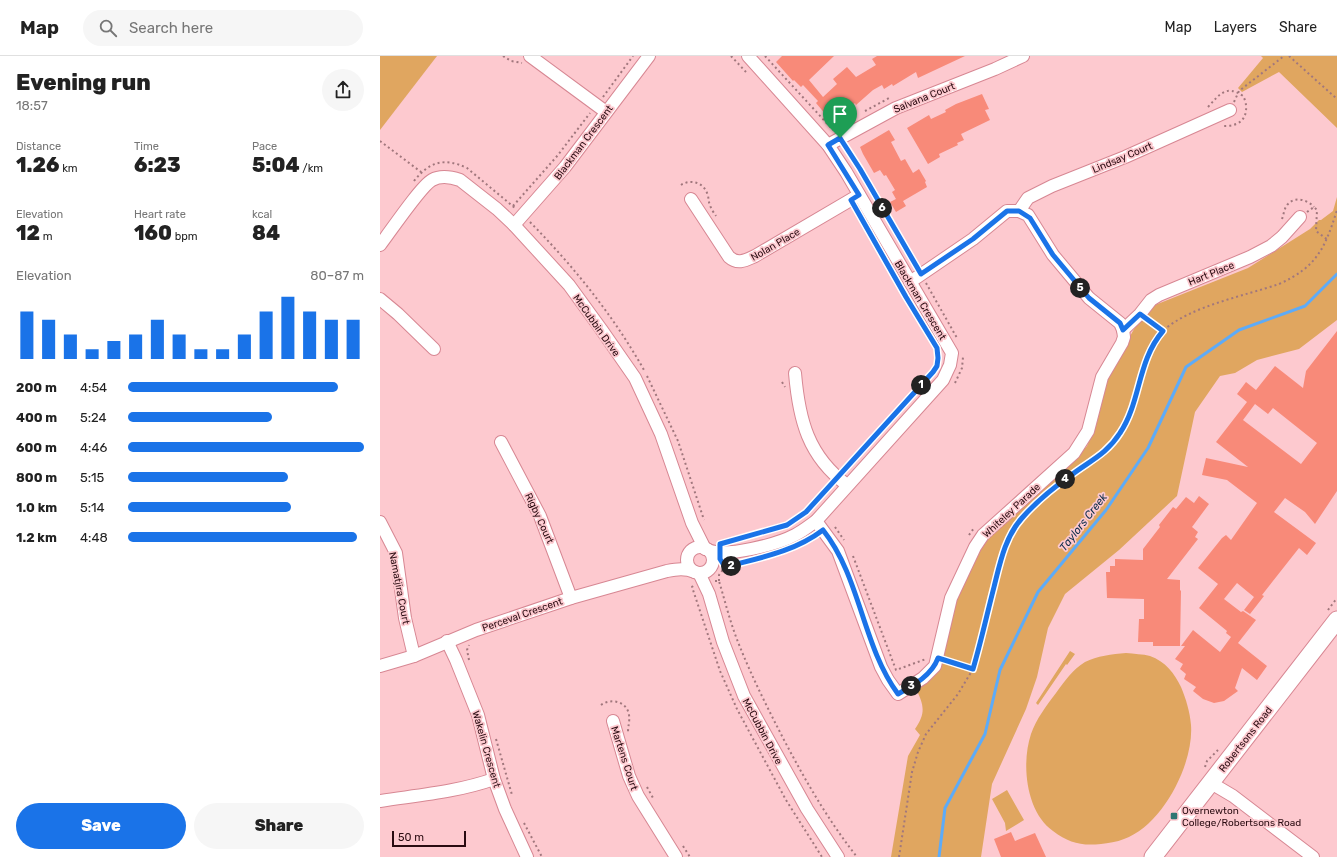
<!DOCTYPE html>
<meta charset="utf-8">
<style>
:root{--surface:#fff;--page:#f6f6f6;--text:#222;--muted:#767676;--line:#e0e0e0;--accent:#1a73e8}
body{margin:0;font-family:Rubik,sans-serif;background:var(--page);color:var(--text);height:100vh;display:flex;flex-direction:column;font-size:15px;white-space:nowrap}
*{box-sizing:border-box;margin:0}
p{font-size:13px;color:var(--muted)}
.icon{flex:none;width:22px;height:22px;fill:none;stroke:currentColor;stroke-width:2;stroke-linecap:round;stroke-linejoin:round}
.map{position:relative;flex:1;overflow:hidden}
.panel{display:flex;flex-direction:column;background:var(--surface);width:380px}
.panel>*{flex:none}
.scale{position:absolute;left:12px;bottom:10px;width:74px;box-sizing:border-box;padding-left:4px;border:2px solid #290b11;border-top:0;font-size:11px;line-height:14px;white-space:nowrap;color:#290b11;-webkit-text-stroke:3px #fdc9cf;paint-order:stroke}
.pin{position:absolute;display:grid;place-items:center;width:34px;height:34px;color:#fff;margin:-41px -17px;border-radius:50% 50% 50% 0;rotate:-45deg;box-shadow:0 0 4px #0007}
.pin .icon{rotate:45deg}
.km{position:absolute;width:20px;height:20px;margin:-10px;border-radius:50%;background:#222;color:#fff;font-size:11px;line-height:20px;text-align:center}
.round{display:grid;place-items:center;flex:none;width:42px;height:42px;border-radius:21px;background:var(--page)}
.head{display:flex;align-items:center;justify-content:space-between;height:68px;padding:0 16px}
h1{font-size:22px;font-weight:800;line-height:30px}
.metrics{display:grid;grid-template-columns:repeat(3,1fr);gap:6px;height:68px;padding:4px 16px}
.metrics div{display:grid;align-content:center}
.metrics b{font-size:20px;font-weight:800}
.metrics small{font-size:11px;font-weight:400}
.metrics p{font-size:11px}
.chart{height:112px;padding:8px 16px}
.chart p{display:flex;justify-content:space-between}
.chart svg{width:100%;height:72px;margin-top:4px;stroke:var(--accent);stroke-width:6}
.cta{display:flex;gap:8px;margin-top:auto;padding:8px 16px}
.cta a{flex:1;height:46px;border-radius:24px;background:var(--accent);color:#fff;font-size:16px;font-weight:800;line-height:46px;text-align:center}
.cta a+a{background:var(--page);color:var(--text)}
ul{padding:0 16px;list-style:none;font-size:13px}
li{display:grid;grid-template-columns:64px 48px 1fr;align-items:center;height:30px}
li i{height:10px;border-radius:5px;background:var(--accent)}
header{display:flex;align-items:center;gap:24px;box-sizing:border-box;height:56px;padding:0 20px;background:var(--surface);border-bottom:1px solid var(--line)}
header strong{font-size:19px}
nav{display:flex;gap:22px;margin-inline-start:auto;font-size:14px}
.search{width:280px;height:36px;background:var(--page);display:flex;align-items:center;gap:10px;box-sizing:border-box;padding:0 14px;border-radius:22px;color:var(--muted);font-size:15px}
main{display:flex;flex:1;min-height:0}
.map>svg:first-child{display:block}
.green{fill:#e0a660}
.lines{fill:none;stroke-linecap:round;stroke-linejoin:round}
.stream{stroke:#5dabf8;stroke-width:3}
.building{fill:#f88a79;fill-rule:evenodd}
.street-casing{stroke:#d78793;stroke-width:14}
.secondary-casing{stroke:#d78793;stroke-width:19}
.path{stroke:#a1777d;stroke-width:2;stroke-dasharray:2 3;stroke-linecap:butt}
.street{stroke:#fff;stroke-width:12}
.secondary{stroke:#fff;stroke-width:17}
.route-casing{stroke:#fff;stroke-width:8}
.route{stroke:#1a73e8;stroke-width:5}
.poi-dot{fill:#2e7773;stroke:#fdc9cf;stroke-width:1.5}
.labels{text-anchor:middle;stroke-width:3.5;stroke-linejoin:round;paint-order:stroke}
.street-label{font-size:10px;fill:#290b11;stroke:#fdc9cf}
.poi-label{font-size:10px;fill:#290b11;stroke:#fdc9cf;text-anchor:start}
.water-label{font-size:11px;font-style:italic;fill:#0a2b49;stroke:#fdc9cf}
</style>
<header>
<strong>Map</strong>
<div class="search"><svg class="icon" aria-label="search" viewBox="0 0 24 24"><circle cx="10" cy="10" r="6"/><path d="M15 15l6 6"/></svg>Search here</div>
<nav><a>Map</a><a>Layers</a><a>Share</a></nav>
</header>
<main>
<section class="panel">
<div class="head"><div><h1>Evening run</h1><p>18:57</p></div><a class="round"><svg class="icon" aria-label="share" viewBox="0 0 24 24"><path d="M12 15V3M7 8l5-5 5 5M5 13v7h14v-7"/></svg></a></div>
<div class="metrics">
<div><p>Distance</p><b>1.26<small> km</small></b></div>
<div><p>Time</p><b>6:23</b></div>
<div><p>Pace</p><b>5:04<small> /km</small></b></div>
</div>
<div class="metrics">
<div><p>Elevation</p><b>12<small> m</small></b></div>
<div><p>Heart rate</p><b>160<small> bpm</small></b></div>
<div><p>kcal</p><b>84</b></div>
</div>
<div class="chart"><p><span>Elevation</span>80–87 m</p>
<svg viewBox="0 0 160 44" preserveAspectRatio="none"><path d="M5 44V15M15 44V20M25 44V29M35 44V38M45 44V33M55 44V29M65 44V20M75 44V29M85 44V38M95 44V38M105 44V29M115 44V15M125 44V6M135 44V15M145 44V20M155 44V20"/></svg>
</div>
<ul>
<li><b>200 m</b>4:54<i style="width:89%"></i></li>
<li><b>400 m</b>5:24<i style="width:61%"></i></li>
<li><b>600 m</b>4:46<i style="width:100%"></i></li>
<li><b>800 m</b>5:15<i style="width:68%"></i></li>
<li><b>1.0 km</b>5:14<i style="width:69%"></i></li>
<li><b>1.2 km</b>4:48<i style="width:97%"></i></li>
</ul>
<div class="cta"><a>Save</a><a>Share</a></div>
</section>
<div class="map">
<svg width="957" height="801" viewBox="0 0 957 801">
<rect width="100%" height="100%" fill="#fdc9cf"/>
<g class="green">
<polygon points="0,0 57,0 0,74"/>
<polygon points="881,0 957,0 957,72 899,16 862,36 858,32 883,2"/>
<path d="M957 141V264L919 293 877 304 855 317 840 320 815 356 797 440 739 494 685 538 668 572 657 621 646 653 612 728 601 801H511L528 700 540 679 535 673C546 657 544 649 536 633L561 609 576 543 604 486 699 399 707 390 716 370 730 315 757 268 775 249 868 212 930 173 939 164H941L953 155Z"/>
<polygon points="690,595 695,598 687,609 686,608 658,649 656,647"/>
<path d="M746 597C754 598 763 598 770 600 785 605 795 618 801 631 806 643 810 656 811 669 814 708 782 770 744 783 737 786 728 787 721 788 701 790 689 787 673 775 646 756 641 708 651 678 656 663 667 649 676 637 684 626 693 613 705 606 717 600 732 598 746 597Z"/>
<polygon points="627,734 644,764 626,775 625,767 612,743"/>
</g>
<g class="lines">
<polyline class="stream" points="559,801 565,752 605,678 620,614 658,536 726,454 768,392 806,311 859,274 925,250 957,218"/>
</g>
<g class="building">
<polygon points="402,0 454,0 429,24 443,41 457,28 453,23 467,11 476,21 496,9 492,3 497,0 585,0 538,22 536,16 513,30 512,28 504,33 502,29 493,34 476,49 475,47 464,55 452,66 436,47 438,45 423,29 421,31 414,24 413,25 396,6"/>
<polygon points="602,38 609,53 605,54 610,64 581,78 584,84 577,87 578,89 559,98 560,101 548,108 527,72 549,59 551,63 566,56 565,54 576,48"/>
<polygon points="509,74 515,84 511,86 521,105 525,103 533,117 539,113 546,125 545,126 547,131 523,145 526,150 516,156 510,146 516,143 512,136 515,134 506,119 504,120 500,114 494,117 483,98 480,91"/>
<path d="M957 275V435L935 468 925 456 905 442 894 456 936 487 927 499 919 492 882 539 884 540 870 558 864 554 874 541 857 527 844 543 861 556 863 555 876 564 858 587 887 610 877 624 862 612 855 632 858 635 844 645 834 647 823 643 813 635 816 631 804 623 806 618 800 613 803 608 795 603 805 590H801L813 574 840 596 851 581 846 577 847 575 819 552 838 528 818 512 842 482 846 479 851 484 877 447 847 424 822 419 826 402 868 411 836 386 867 346 857 338 866 326 876 334 895 310 923 332 926 315ZM875 348 888 358 893 352 937 387 921 408 863 364Z"/>
<polygon points="819,440 829,448 812,471 818,476 815,481 818,483 787,523 800,524 800,534 801,535 800,590 773,590 773,586 758,586 759,563 764,563 764,543 727,542 726,516 730,516 730,510 735,510 735,503 763,504 763,493 780,471 779,469 793,451 796,453 806,441 814,447"/>
<polygon points="631,776 635,785 655,777 666,801 621,801 614,783"/>
</g>
<g class="lines">
<defs>
<g id="street">
<polyline points="150,0 226,56"/>
<polyline points="448,89 516,52 615,13 643,0"/>
<path d="M311 143 349 201C358 209 366 204 375 200L479 139"/>
<polyline points="639,155 648,142 672,130 745,101 850,54"/>
<polyline points="134,169 185,111 269,0"/>
<path d="M0 189C10 176 41 130 52 124 61 119 71 121 80 124L117 153 134 169 189 229 221 273 255 322 281 378 312 467 325 493"/>
<polyline points="0,243 18,258 54,293"/>
<polyline points="743,274 760,258 771,244 779,239 870,201 891,190 902,181 920,161"/>
<path d="M415 317C419 364 428 400 467 429"/>
<polyline points="121,386 160,460 191,542"/>
<polyline points="436,465 458,495 501,611 508,624 518,638 543,622 555,610 571,542 595,491 603,479 694,397 708,375 722,321 742,287 744,281 743,274 740,267 709,242 673,199 648,159 639,155 627,155 593,183 530,226"/>
<polyline points="0,466 16,497 25,562 34,600"/>
<circle cx="320" cy="504" r="13"/>
<path d="M328 494C346 502 398 488 415 479 423 475 429 470 436 465L563 324 570 309 572 297 466 116 448 89 368 0"/>
<polyline points="319,517 329,538 343,586 364,640 427,753 458,801"/>
<polyline points="67,585 76,604 98,659 114,723 125,753 147,801"/>
<path d="M0 610 34 600 96 574 191 542 287 515C297 513 305 512 315 516"/>
<polyline points="233,665 249,720 258,740 296,801"/>
<polyline points="831,727 853,740 933,801"/>
<path d="M0 745C39 739 77 736 114 723"/>
</g>
<polyline id="secondary" points="773,801 957,564"/>
</defs>
<use href="#street" class="street-casing"/>
<use href="#secondary" class="secondary-casing"/>
<g class="path">
<polyline points="123,0 131,5 142,7"/>
<polyline points="351,0 366,16"/>
<polyline points="385,0 453,74"/>
<polyline points="909,0 957,43"/>
<polyline points="223,41 253,0"/>
<polyline points="854,46 859,35 904,0"/>
<path d="M828 51C839 39 846 28 863 40 868 48 868 64 856 68 852 70 847 70 843 70"/>
<polyline points="485,55 511,41"/>
<polyline points="0,85 41,116"/>
<polyline points="465,91 480,113 535,209"/>
<path d="M34 125C49 106 64 101 87 112L135 152"/>
<path d="M301 129C310 123 323 126 327 137 329 141 328 145 330 149 331 153 334 157 336 160"/>
<polyline points="133,150 178,99 210,57"/>
<polyline points="927,156 934,151 937,154 936,175 948,184"/>
<path d="M902 163C904 158 904 152 908 148 915 140 928 144 934 151"/>
<path d="M150 166C194 211 233 259 264 314"/>
<polyline points="546,227 577,282"/>
<polyline points="768,264 783,275"/>
<polyline points="267,320 298,385 324,464"/>
<polyline points="402,326 405,331"/>
<polyline points="575,327 582,312 583,301"/>
<path d="M465 413 553 316C557 309 559 303 557 295"/>
<polyline points="455,471 464,484"/>
<polyline points="589,479 594,472"/>
<path d="M362 483C377 478 393 475 407 468 426 460 439 443 452 429"/>
<polyline points="473,500 516,614 546,603"/>
<polyline points="345,511 367,506"/>
<path d="M335 525H339C345 545 350 566 358 586 371 619 387 651 403 682 425 724 448 764 477 801"/>
<polyline points="339,525 339,519 345,511 342,506"/>
<polyline points="313,530 312,531 340,615 357,653 406,744 442,801"/>
<polyline points="948,554 957,542"/>
<polyline points="89,604 87,594 89,589"/>
<polyline points="567,605 593,613"/>
<path d="M221 649C231 642 247 645 249 659 250 665 248 670 248 676"/>
<polyline points="116,683 132,739"/>
<polyline points="825,711 827,705 838,694"/>
<polyline points="267,731 273,742"/>
<polyline points="144,767 162,801"/>
<polyline points="303,790 310,801"/>
<path d="M519 801 532 716 538 696 546 678 578 638 593 613 622 500C635 462 664 437 697 415 710 406 723 400 733 387 753 362 756 329 767 300 771 290 776 281 784 274 811 250 864 240 899 228 937 211 945 192 957 154"/>
</g>
<use href="#street" class="street"/>
<use href="#secondary" class="secondary"/>
</g>
<g class="lines">
<defs>
<path id="route" d="M460 82 480 113 541 218 593 183 627 155H639L650 162 673 199 709 242 740 267 743 274 760 258 783 275C757 305 761 346 740 377 726 399 709 405 690 420 673 432 656 446 642 462 625 481 620 507 614 531 607 558 601 586 593 613L558 602C552 619 534 629 518 638 482 589 481 522 443 474 414 496 379 502 345 511L340 503V488L407 469 426 456 553 316 557 310 558 302 557 292 526 241 471 144 479 139 448 89Z"/>
</defs>
<use href="#route" class="route-casing"/>
<use href="#route" class="route"/>
</g>
<rect class="poi-dot" x="790" y="756" width="8" height="8" rx="2"/>
<g class="labels">
<g class="street-label">
<text transform="translate(544 41) rotate(-22)" y="4">Salvana Court</text>
<text transform="translate(203 86) rotate(-53)" y="4">Blackman Crescent</text>
<text transform="translate(742 101) rotate(-23)" y="4">Lindsay Court</text>
<text transform="translate(395 188) rotate(-30)" y="4">Nolan Place</text>
<text transform="translate(831 217) rotate(-22)" y="4">Hart Place</text>
<text transform="translate(541 244) rotate(59)" y="4">Blackman Crescent</text>
<text transform="translate(217 269) rotate(55)" y="4">McCubbin Drive</text>
<text transform="translate(631 454) rotate(-43)" y="4">Whiteley Parade</text>
<text transform="translate(160 462) rotate(65)" y="4">Rigby Court</text>
<text transform="translate(20 532) rotate(79)" y="4">Namatjira Court</text>
<text transform="translate(142 558) rotate(-19)" y="4">Perceval Crescent</text>
<text transform="translate(383 675) rotate(62)" y="4">McCubbin Drive</text>
<text transform="translate(865 683) rotate(-52)" y="4">Robertsons Road</text>
<text transform="translate(107 693) rotate(74)" y="4">Wakelin Crescent</text>
<text transform="translate(245 702) rotate(72)" y="4">Martens Court</text>
</g>
<g class="poi-label">
<text x="802" y="758">Overnewton<tspan x="802" dy="12">College/Robertsons Road</tspan></text>
</g>
<g class="water-label">
<text transform="translate(703 466) rotate(-52)" y="4">Taylors Creek</text>
</g>
</g>
</svg>
<div class="scale">50 m</div>
<div class="pin" style="left:460px;top:82px;background:#1e9e55"><svg class="icon" aria-label="arrive" viewBox="0 0 24 24"><path d="M6 21V4h12l-3 4 3 4H6"/></svg></div>
<b class="km" style="left:541px;top:329px">1</b>
<b class="km" style="left:351px;top:510px">2</b>
<b class="km" style="left:531px;top:630px">3</b>
<b class="km" style="left:685px;top:423px">4</b>
<b class="km" style="left:700px;top:232px">5</b>
<b class="km" style="left:502px;top:152px">6</b>
</div>
</main>
